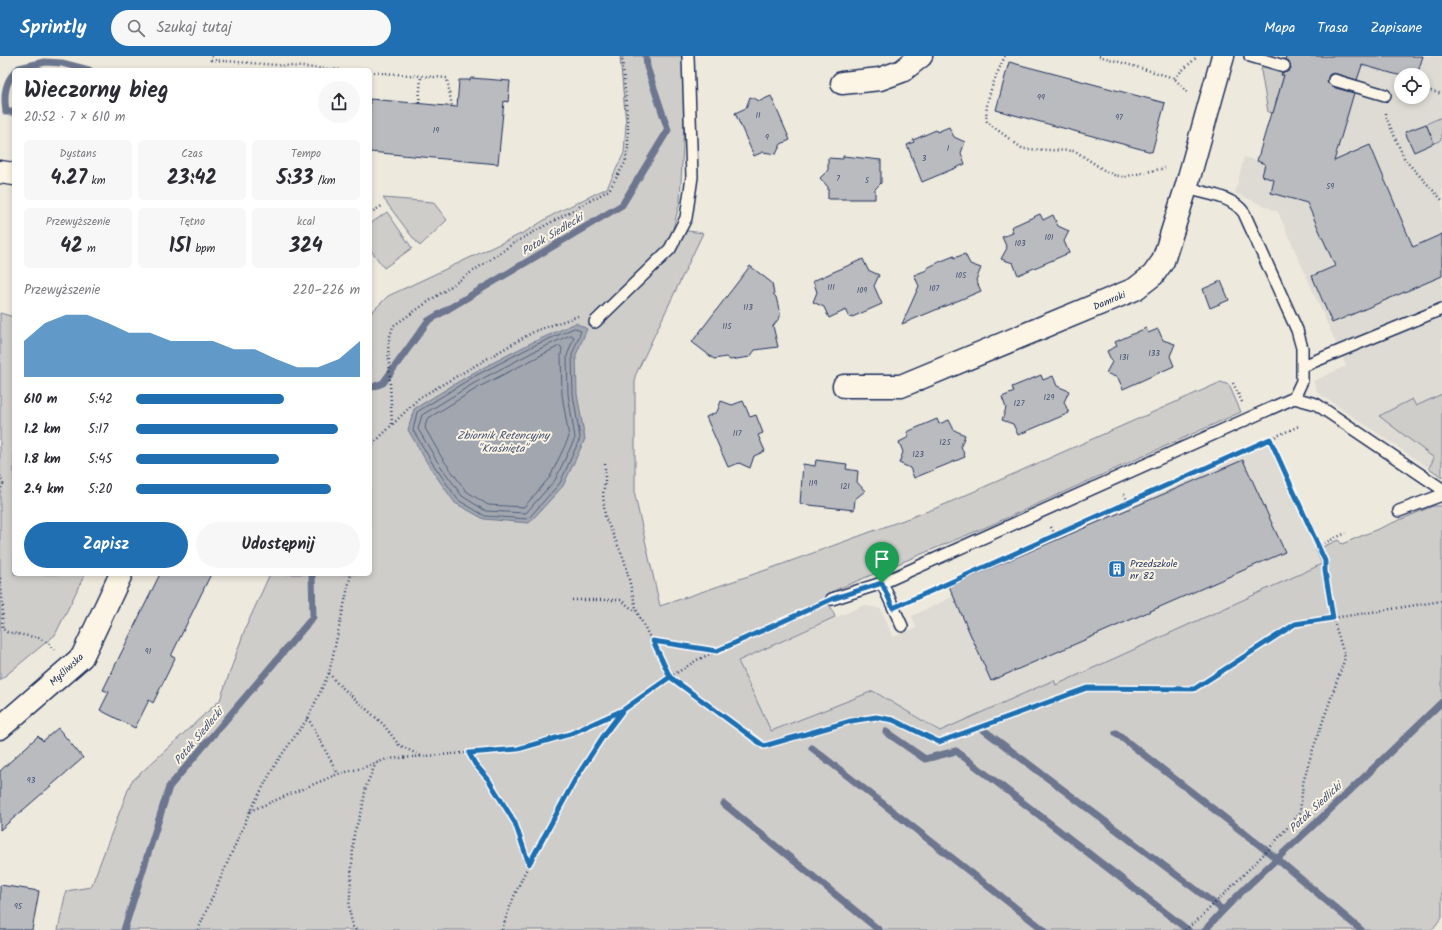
<!DOCTYPE html>
<html lang="pl">
<meta charset="utf-8">
<style>
:root{--surface:#fff;--page:#f7f7f7;--text:#2b2b33;--muted:#7c7c81;--accent:#1f6fb2}
body{margin:0;font-family:Kalam,sans-serif;background:var(--page);color:var(--text);height:100vh;display:flex;flex-direction:column;font-size:15px;white-space:nowrap}
*{box-sizing:border-box;margin:0}
p{font-size:13px;color:var(--muted)}
.icon{flex:none;width:22px;height:22px;fill:none;stroke:currentColor;stroke-width:2;stroke-linecap:round;stroke-linejoin:round}
.map{position:relative;flex:1;overflow:hidden}
.sheet{position:absolute;left:12px;top:12px;width:360px;height:508px;display:flex;flex-direction:column;background:var(--surface);border-radius:6px;box-shadow:0 2px 6px #0003}
.sheet>*{flex:none}
.controls{position:absolute;left:1394px;top:12px;display:grid;gap:8px}
.controls a{display:grid;place-items:center;width:36px;height:36px;border-radius:50%;background:var(--surface);box-shadow:0 2px 6px #0003;font-size:20px}
.pin{position:absolute;display:grid;place-items:center;width:34px;height:34px;color:#fff;margin:-41px -17px;border-radius:50% 50% 50% 0;rotate:-45deg;box-shadow:0 0 4px #0007}
.pin .icon{rotate:45deg}
.round{display:grid;place-items:center;flex:none;width:42px;height:42px;border-radius:21px;background:var(--page)}
.head{display:flex;align-items:center;justify-content:space-between;height:68px;padding:0 12px}
h1{font-size:22px;font-weight:600;line-height:30px}
.metrics{display:grid;grid-template-columns:repeat(3,1fr);gap:6px;height:68px;padding:4px 12px}
.metrics div{display:grid;align-content:center;border-radius:6px;background:var(--page);text-align:center}
.metrics b{font-size:20px;font-weight:600}
.metrics small{font-size:11px;font-weight:400}
.metrics p{font-size:11px}
.chart{height:112px;padding:8px 12px}
.chart p{display:flex;justify-content:space-between}
.chart svg{width:100%;height:72px;margin-top:4px;fill:var(--accent);opacity:.7}
.cta{display:flex;gap:8px;margin-top:auto;padding:8px 12px}
.cta a{flex:1;height:46px;border-radius:24px;background:var(--accent);color:#fff;font-size:16px;font-weight:600;line-height:46px;text-align:center}
.cta a+a{background:var(--page);color:var(--text)}
ul{padding:0 12px;list-style:none;font-size:13px}
li{display:grid;grid-template-columns:64px 48px 1fr;align-items:center;height:30px}
li i{height:10px;border-radius:5px;background:var(--accent)}
header{display:flex;align-items:center;gap:24px;box-sizing:border-box;height:56px;padding:0 20px;background:var(--accent);color:#fff}
header strong{font-size:19px}
nav{display:flex;gap:22px;margin-inline-start:auto;font-size:14px}
.search{width:280px;height:36px;background:var(--page);display:flex;align-items:center;gap:10px;box-sizing:border-box;padding:0 14px;border-radius:22px;color:var(--muted);font-size:15px}
.map>svg:first-child{display:block}
.built{fill:#dedbd4;fill-rule:evenodd}
.green{fill:#cfcdca;stroke:#757e94}
.water{fill:#a2a7af;stroke:#6c778f}
.lines{fill:none;stroke-linecap:round;stroke-linejoin:round}
.shore{stroke:#515f7e;stroke-width:1}
.stream{stroke:#6c778f;stroke-width:7}
.building{fill:#babbbe;stroke:#1b2f5e}
.lane-casing{stroke:#1b2f5e;stroke-width:14}
.street-casing{stroke:#1b2f5e;stroke-width:25}
.path{stroke:#1b2f5e;stroke-width:2.5;stroke-dasharray:1 3;stroke-linecap:butt}
.lane{stroke:#fcf5e5;stroke-width:11}
.street{stroke:#fcf5e5;stroke-width:22}
.route-casing{stroke:#fff;stroke-width:8}
.route{stroke:#1f6fb2;stroke-width:5}
.labels{text-anchor:middle;stroke-width:4;stroke-linejoin:round;paint-order:stroke}
.number-label{font-size:8px;fill:#435276}
.street-label{font-size:10px;fill:#1b2f5e;stroke:#fcf5e5}
.poi-label{font-size:10px;fill:#1b2f5e;stroke:#fcf5e5;text-anchor:start}
.water-label{font-size:11px;font-style:italic;fill:#445376;stroke:#fcf5e5}
</style>
<header>
<strong>Sprintly</strong>
<div class="search"><svg class="icon" aria-label="search" viewBox="0 0 24 24"><circle cx="10" cy="10" r="6"/><path d="M15 15l6 6"/></svg>Szukaj tutaj</div>
<nav><a>Mapa</a><a>Trasa</a><a>Zapisane</a></nav>
</header>
<div class="map">
<svg width="1442" height="874" viewBox="0 0 1442 874">
<rect width="100%" height="100%" fill="#eee9dd"/>
<filter id="ink" filterUnits="userSpaceOnUse"><feTurbulence type="fractalNoise" baseFrequency=".025" numOctaves="2"/><feDisplacementMap in="SourceGraphic" scale="8" xChannelSelector="R" yChannelSelector="G"/><feConvolveMatrix kernelMatrix="1 2 1 2 8 2 1 2 1" color-interpolation-filters="sRGB"/></filter>
<g filter="url(#ink)">
<g class="built">
<path d="M1286 0H1442V421L1318 337 1313 325 1346 310 1278 156 1235 137 1244 101 1258 105 1271 57H1273L1284 20 1281 19ZM1401 19H1423V41H1401Z"/>
<polygon points="1268,387 1322,508 1056,630 1054,624 940,675 873,635 771,675 738,605 864,549 881,553 893,581 916,572 912,560 954,540 949,530 1136,448"/>
</g>
<g class="green">
<polygon points="620,0 683,0 684,68 680,145 673,173 703,177 635,320 635,440 660,550 769,513 939,451 1221,326 1229,329 1241,356 991,469 826,538 835,561 738,605 771,675 873,635 940,675 1054,624 1056,629 1322,508 1316,494 1338,484 1342,488 1433,450 1442,450 1442,861 1432,874 58,874 66,835 91,831 131,726 220,644 245,573 270,518 370,518 370,258 388,240 525,176 556,157 607,132 624,97 626,68"/>
<polygon points="1262,10 1282,15 1281,19 1284,19 1273,57 1268,56 1261,15"/>
<polygon points="1442,61 1442,82 1438,86 1434,87 1426,68"/>
<polygon points="383,142 433,146 447,164 420,190 410,178"/>
<polygon points="387,156 412,192 384,212 370,193 370,168"/>
<polygon points="0,257 14,261 14,518 85,518 55,579 0,624"/>
<polygon points="1442,338 1442,421 1429,412 1434,402 1379,360 1412,343 1416,350"/>
</g>
<polygon class="water" points="576,267 587,273 576,299 577,338 585,383 563,430 529,467 484,463 455,447 429,410 408,374 414,353 471,318 531,287"/>
<g class="lines">
<g class="shore">
<polygon points="575,272 581,275 572,299 573,338 580,382 560,427 528,463 485,460 458,444 433,408 413,374 417,356 473,321 533,290"/>
<polygon points="571,279 574,281 567,300 568,338 575,382 555,424 526,457 486,455 462,440 437,405 418,373 422,359 476,326 535,295"/>
<polygon points="560,290 562,292 561,299 562,339 569,381 550,421 524,451 488,449 466,435 442,402 425,372 427,363 479,331"/>
</g>
<g class="stream">
<polyline points="17,14 19,12 45,6 62,7 89,14"/>
<path d="M14 17C4 28 4 42 6 56H14"/>
<polyline points="370,332 383,327 428,265 622,149 668,74 647,11 646,0"/>
<polyline points="981,672 1223,854"/>
<polyline points="886,676 925,703 956,695 1188,874"/>
<polyline points="1116,677 1276,802 1361,874"/>
<polyline points="812,692 1044,874"/>
<polyline points="724,748 879,874"/>
<polyline points="124,874 169,731 313,561 312,518"/>
<path d="M1205 874C1240 834 1281 800 1319 764 1361 725 1401 685 1442 646"/>
</g>
</g>
<g class="building">
<polygon points="1286,0 1423,0 1417,19 1398,19 1362,9 1357,24 1333,17 1329,19 1327,25 1332,31 1354,37 1334,105 1370,89 1413,191 1442,178 1442,220 1332,267 1312,220 1335,210 1307,147 1271,137 1274,124 1262,120 1265,108 1257,105 1271,57 1273,57 1284,19 1281,19 1282,17 1289,15 1291,12 1289,5 1285,3"/>
<polygon points="1009,6 1165,47 1152,96 996,54"/>
<polygon points="471,22 510,25 508,46 504,45 498,108 370,96 370,43 457,51 459,24 470,24"/>
<polygon points="771,40 790,84 781,88 776,98 763,96 754,100 735,57 746,52 750,41 760,45"/>
<polygon points="1426,68 1434,87 1414,96 1405,76"/>
<polygon points="949,71 954,81 965,86 961,97 965,108 922,126 907,89 914,86 913,84 936,74 937,76"/>
<polygon points="843,100 881,104 881,127 875,133 875,143 828,143 828,131 820,122 828,114 828,102 843,103"/>
<polygon points="1040,158 1043,164 1053,159 1058,170 1069,175 1064,185 1069,197 1018,219 1013,207 1001,203 1007,192 1002,181 1013,177 1011,171"/>
<polygon points="965,198 970,208 981,212 976,224 981,235 902,268 919,230 914,219 927,214 927,212 939,206 954,200 954,202"/>
<polygon points="863,203 868,214 879,219 874,230 882,248 850,262 846,254 829,262 824,251 813,246 817,236 813,225"/>
<polygon points="750,210 772,227 774,239 776,241 780,257 780,261 773,270 778,291 755,294 750,301 730,304 726,301 714,303 692,286"/>
<polygon points="1221,225 1229,244 1210,252 1203,233"/>
<polygon points="1146,272 1148,277 1158,273 1163,284 1175,288 1170,300 1174,310 1123,333 1118,322 1106,317 1112,306 1107,295 1117,290 1115,286"/>
<polygon points="1041,319 1043,324 1053,320 1057,330 1069,335 1064,346 1069,357 1018,379 1013,368 1002,364 1006,352 1002,341 1014,336 1012,331"/>
<polygon points="721,345 732,349 743,345 750,361 756,359 763,377 758,379 765,395 754,400 750,412 739,407 728,411 706,361 717,356"/>
<polygon points="937,363 939,368 949,364 954,374 965,379 961,390 965,401 914,422 910,412 899,407 903,396 899,386 909,381 907,376"/>
<polygon points="816,404 847,408 846,413 858,415 857,426 865,435 855,443 854,454 800,448 803,408 815,410"/>
<polygon points="1243,404 1285,496 991,625 949,530"/>
<polygon points="160,518 211,518 171,600 175,602 153,647 149,644 135,672 100,654 109,636 103,634"/>
<polygon points="58,672 83,702 0,774 0,715 38,680 43,685"/>
<polygon points="0,829 39,835 32,874 0,874"/>
</g>
<g class="lines">
<defs>
<g id="lane">
<polyline points="1250,0 1284,10"/>
<polyline points="1334,24 1385,39"/>
<path d="M1186 132C1204 137 1233 140 1244 157L1297 274 1302 292V325L1294 342"/>
<polyline points="595,266 670,193 686,162 692,121 688,0"/>
<polyline points="1303,310 1442,253"/>
<polyline points="1399,455 1442,439"/>
<polyline points="882,527 902,570"/>
<polyline points="832,543 882,527 1294,342 1316,348 1442,433"/>
</g>
<g id="street">
<polyline points="842,27 880,23 902,15 921,0"/>
<polyline points="0,116 14,118"/>
<polyline points="844,330 901,330 1135,233 1153,219 1163,205 1186,132 1223,0"/>
<polyline points="0,672 82,601 121,518"/>
</g>
</defs>
<use href="#lane" class="lane-casing"/>
<use href="#street" class="street-casing"/>
<g class="path">
<polyline points="212,0 211,4 342,14"/>
<path d="M1005 0C997 18 983 46 987 66L1023 93 1075 95 1107 116 1114 119 1123 121 1165 112"/>
<polyline points="1099,0 1174,22 1187,36"/>
<polyline points="370,16 447,22 452,51"/>
<polyline points="1174,22 1197,1"/>
<polyline points="1423,33 1442,38"/>
<polyline points="419,47 421,20"/>
<polyline points="1386,57 1386,61 1405,104 1442,144"/>
<polyline points="370,157 382,150"/>
<polyline points="1233,327 1242,346"/>
<polyline points="392,368 388,287 393,270 514,187 609,134 625,107 628,92 628,71 622,0"/>
<polyline points="1270,383 1318,490 1346,477"/>
<polyline points="370,391 419,342 535,275 578,260"/>
<polyline points="605,408 605,425 603,438 605,461 624,503 637,556 670,621 764,690 851,665 876,661 893,663 939,686 1087,631 1194,633 1295,568 1442,545"/>
<polyline points="0,420 3,428 0,435"/>
<polyline points="1124,438 1131,452"/>
<polyline points="1051,471 1055,479"/>
<polyline points="0,522 3,551 2,568 3,573 7,576 39,582 48,587 54,594"/>
<polyline points="572,544 621,544 636,556"/>
<polyline points="910,544 1299,370"/>
<polyline points="653,585 716,595"/>
<polyline points="329,617 336,626 383,668 399,689 421,700"/>
<polyline points="308,662 338,718"/>
<polyline points="469,697 475,708 488,723 515,767 528,807"/>
<polyline points="250,755 338,718 362,712 387,703 518,693 570,678 623,654 659,628 697,604 816,550"/>
<polyline points="198,874 250,755 276,707 308,662 329,617 351,518"/>
<polyline points="356,874 353,871 349,853 354,777 362,754 366,730 376,707"/>
<path d="M502 874C512 840 529 808 545 776 568 734 593 693 622 655"/>
<polyline points="1185,874 1201,861 1267,795 1300,757 1303,727 1311,699 1345,602 1333,562 1325,515 1325,505 1318,490"/>
</g>
<use href="#lane" class="lane"/>
<use href="#street" class="street"/>
</g>
</g>
<g class="lines" filter="url(#ink)">
<defs>
<polyline id="route" points="882,527 832,543 717,595 653,585 670,621 623,654 570,678 518,693 469,697 475,708 488,723 515,767 529,808 576,722 604,679 623,654 670,621 764,690 851,665 876,661 893,664 939,686 1087,632 1194,633 1295,568 1333,562 1325,515 1325,505 1270,383 893,552 882,527"/>
</defs>
<use href="#route" class="route-casing"/>
<use href="#route" class="route"/>
</g>
<defs>
<symbol id="building-square" viewBox="-11 -11 22 22"><rect x="-9" y="-9" width="18" height="18" rx="4" fill="#1f6fb2" stroke="#fcf5e5"/><path d="M-4-6H4V6H1V3H-1V6H-4ZM-2.5-4.3h1.7v1.8h-1.7ZM.8-4.3h1.7v1.8H.8ZM-2.5-1h1.7V.8h-1.7ZM.8-1h1.7V.8H.8Z" fill="#fff"/></symbol>
</defs>
<g fill-rule="evenodd">
<use href="#building-square" x="1107" y="503" width="20" height="20"/>
</g>
<g class="labels">
<g class="number-label">
<text x="1041" y="44">99</text>
<text x="758" y="62">11</text>
<text x="1119" y="64">97</text>
<text x="436" y="77">19</text>
<text x="767" y="84">9</text>
<text x="948" y="95">1</text>
<text x="924" y="105">3</text>
<text x="838" y="125">7</text>
<text x="867" y="127">5</text>
<text x="1330" y="133">59</text>
<text x="1049" y="184">101</text>
<text x="1020" y="190">103</text>
<text x="961" y="222">105</text>
<text x="831" y="234">111</text>
<text x="934" y="235">107</text>
<text x="862" y="237">109</text>
<text x="748" y="254">113</text>
<text x="727" y="273">115</text>
<text x="1154" y="300">133</text>
<text x="1124" y="304">131</text>
<text x="1049" y="344">129</text>
<text x="1019" y="350">127</text>
<text x="737" y="380">117</text>
<text x="945" y="389">125</text>
<text x="918" y="401">123</text>
<text x="813" y="430">119</text>
<text x="845" y="433">121</text>
<text x="148" y="598">91</text>
<text x="31" y="727">93</text>
<text x="18" y="853">95</text>
</g>
<g class="street-label">
<text transform="translate(1109 244) rotate(-23)" y="4">Damroki</text>
<text transform="translate(66 613) rotate(-43)" y="4">Myśliwska</text>
</g>
<g class="poi-label">
<text x="1130" y="511">Przedszkole<tspan x="1130" dy="12">nr 82</tspan></text>
</g>
<g class="water-label">
<text transform="translate(552 178) rotate(-31)" y="4">Potok Siedlecki</text>
<text x="503" y="383">Zbiornik Retencyjny<tspan x="503" dy="13">"Kraśnięta"</tspan></text>
<text transform="translate(198 680) rotate(-50)" y="4">Potok Siedlecki</text>
<text transform="translate(1315 751) rotate(-43)" y="4">Potok Siedlicki</text>
</g>
</g>
</svg>
<div class="controls">
<a><svg class="icon" aria-label="locate" viewBox="0 0 24 24"><circle cx="12" cy="12" r="6"/><path d="M12 2v4M12 18v4M2 12h4M18 12h4"/></svg></a>
</div>
<div class="pin" style="left:882px;top:527px;background:#1e9e55"><svg class="icon" aria-label="arrive" viewBox="0 0 24 24"><path d="M6 21V4h12l-3 4 3 4H6"/></svg></div>
<section class="sheet">
<div class="head"><div><h1>Wieczorny bieg</h1><p>20:52 · 7 × 610 m</p></div><a class="round"><svg class="icon" aria-label="share" viewBox="0 0 24 24"><path d="M12 15V3M7 8l5-5 5 5M5 13v7h14v-7"/></svg></a></div>
<div class="metrics">
<div><p>Dystans</p><b>4.27<small> km</small></b></div>
<div><p>Czas</p><b>23:42</b></div>
<div><p>Tempo</p><b>5:33<small> /km</small></b></div>
</div>
<div class="metrics">
<div><p>Przewyższenie</p><b>42<small> m</small></b></div>
<div><p>Tętno</p><b>151<small> bpm</small></b></div>
<div><p>kcal</p><b>324</b></div>
</div>
<div class="chart"><p><span>Przewyższenie</span>220–226 m</p>
<svg viewBox="0 0 160 44" preserveAspectRatio="none"><path d="M0 44V22L10 11L20 6L30 6L40 11L50 17L60 17L70 22L80 22L90 22L100 27L110 27L120 33L130 38L140 38L150 33L160 22V44z"/></svg>
</div>
<ul>
<li><b>610 m</b>5:42<i style="width:66%"></i></li>
<li><b>1.2 km</b>5:17<i style="width:90%"></i></li>
<li><b>1.8 km</b>5:45<i style="width:64%"></i></li>
<li><b>2.4 km</b>5:20<i style="width:87%"></i></li>
</ul>
<div class="cta"><a>Zapisz</a><a>Udostępnij</a></div>
</section>
</div>
